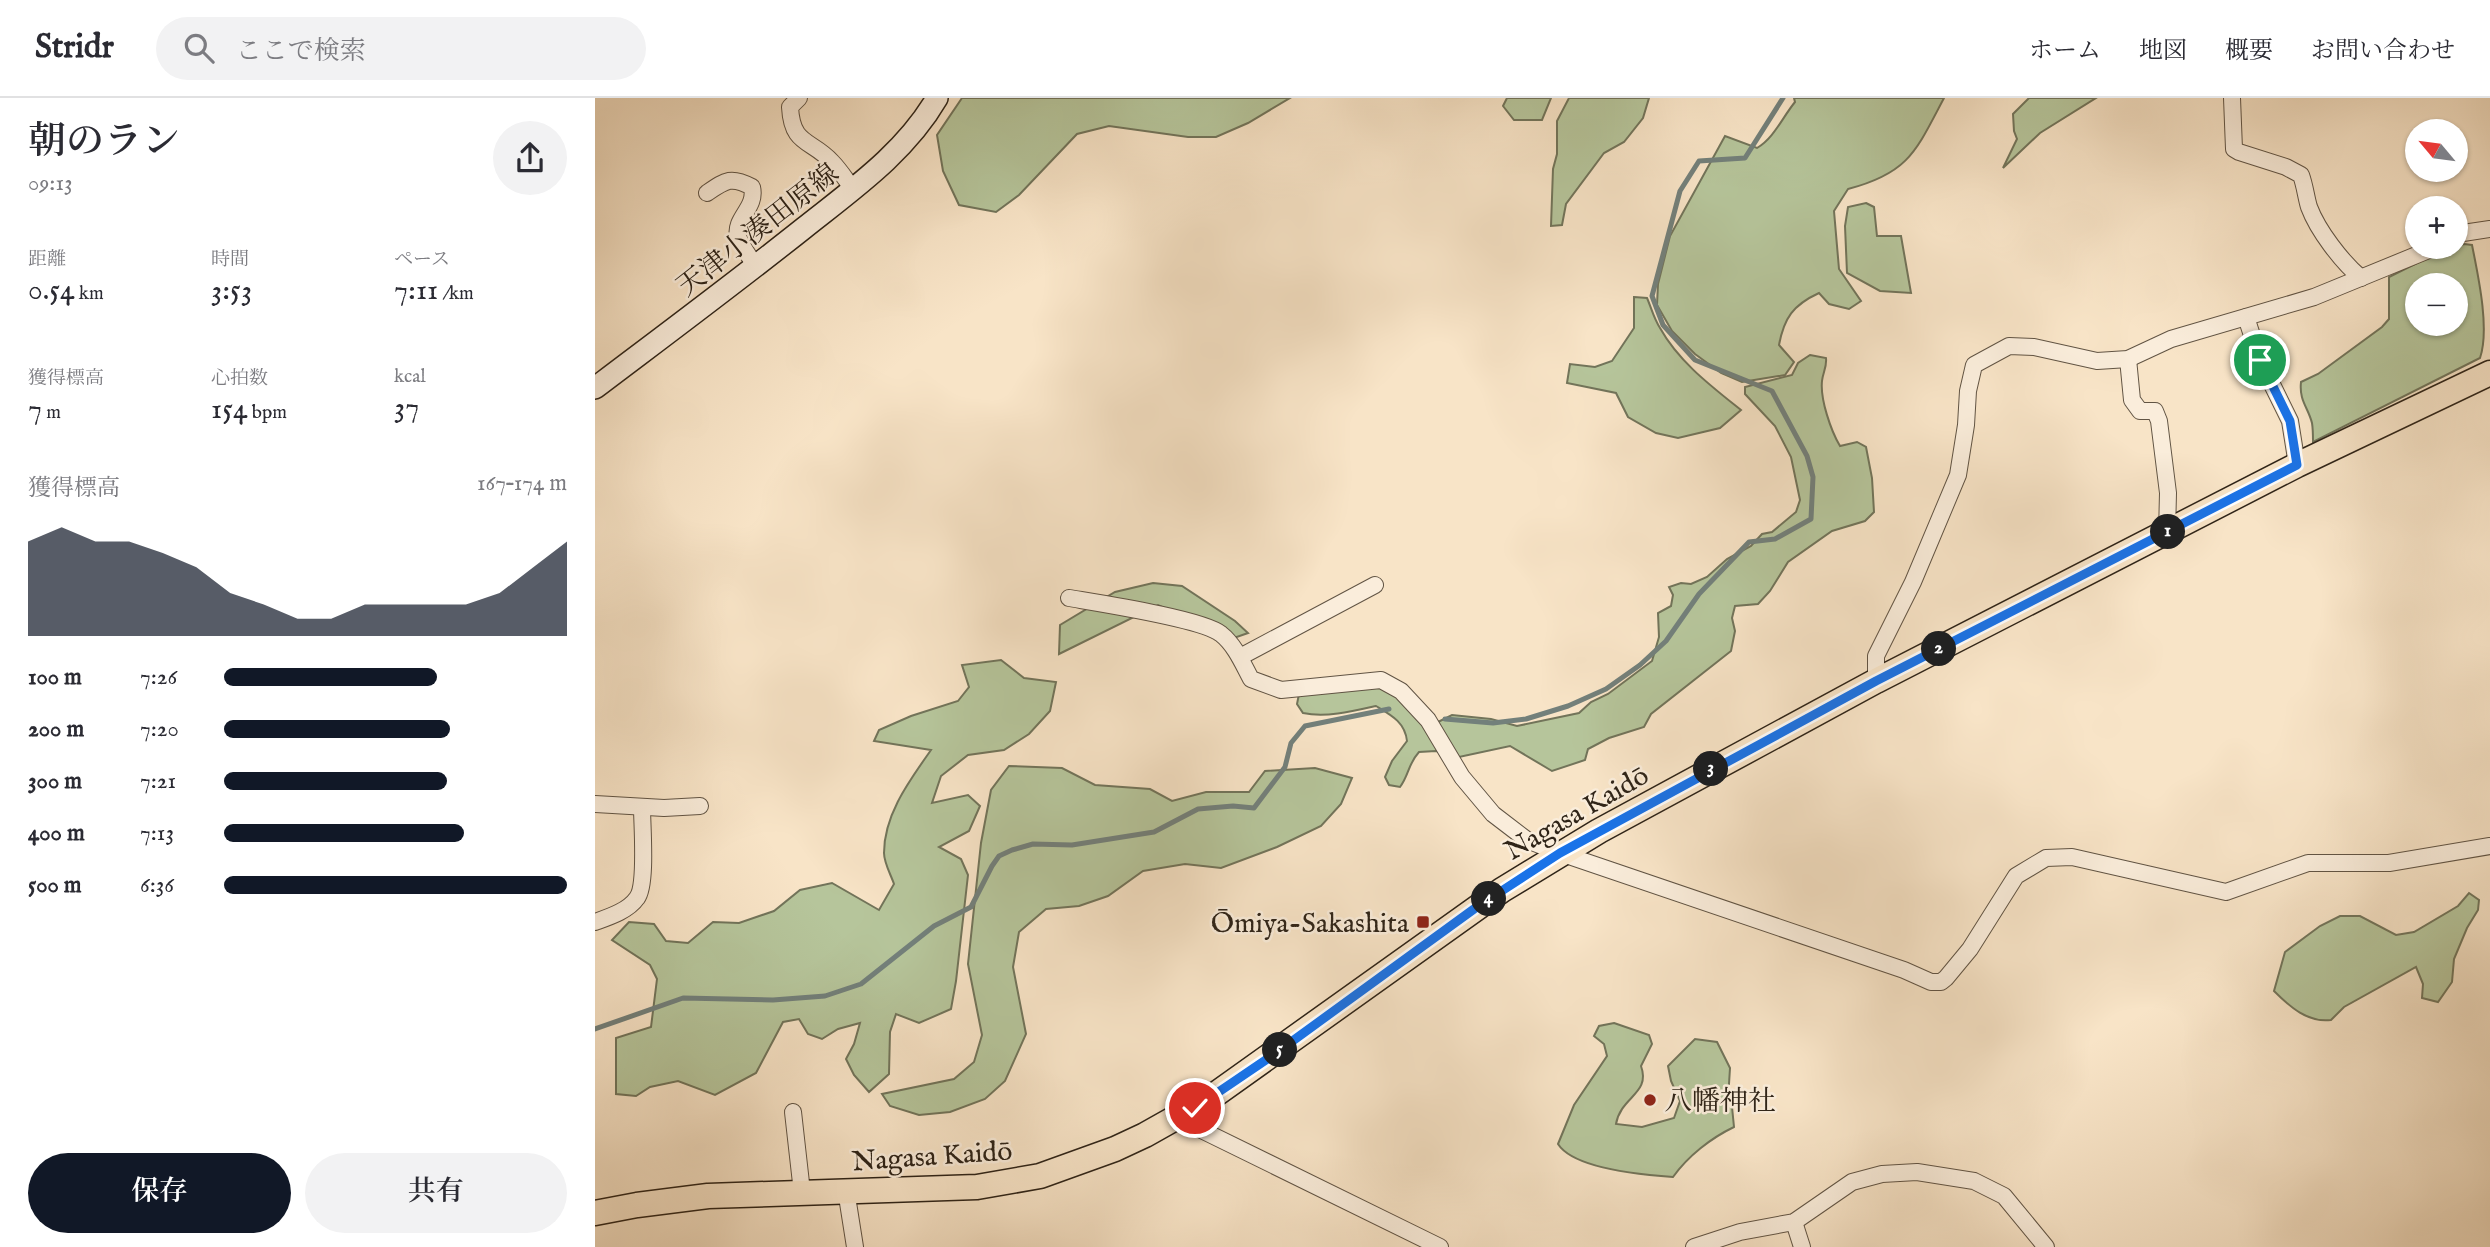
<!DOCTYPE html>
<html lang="ja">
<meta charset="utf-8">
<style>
:root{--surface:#fff;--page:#f2f2f3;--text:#2b2b33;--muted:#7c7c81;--line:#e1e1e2;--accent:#111827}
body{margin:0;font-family:"IM FELL English","Noto Serif JP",serif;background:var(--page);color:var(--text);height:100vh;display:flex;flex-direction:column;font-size:26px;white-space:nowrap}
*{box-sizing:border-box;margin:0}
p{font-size:23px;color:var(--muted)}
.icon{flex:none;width:38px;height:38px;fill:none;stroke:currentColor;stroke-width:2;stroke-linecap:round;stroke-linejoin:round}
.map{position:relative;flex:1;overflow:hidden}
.sheet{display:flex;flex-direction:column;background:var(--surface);width:595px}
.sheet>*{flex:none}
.needle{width:46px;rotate:299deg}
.tools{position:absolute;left:1810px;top:21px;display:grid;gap:14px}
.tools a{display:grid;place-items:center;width:63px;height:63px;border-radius:50%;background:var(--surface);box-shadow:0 2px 5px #0004;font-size:35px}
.pin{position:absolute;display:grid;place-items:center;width:60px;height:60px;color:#fff;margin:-30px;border:4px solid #fff;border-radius:50%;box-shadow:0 2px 7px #0007}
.km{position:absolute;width:35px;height:35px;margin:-18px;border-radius:50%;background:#222;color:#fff;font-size:19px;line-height:35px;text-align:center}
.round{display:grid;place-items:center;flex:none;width:74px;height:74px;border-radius:37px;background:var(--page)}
.overview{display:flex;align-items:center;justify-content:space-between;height:119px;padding:0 28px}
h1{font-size:38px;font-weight:600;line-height:52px}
.stats{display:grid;grid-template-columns:repeat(3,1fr);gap:10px;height:119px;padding:7px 28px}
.stats div{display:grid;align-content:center}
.stats b{font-size:30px;font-weight:600}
.stats small{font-size:19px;font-weight:400}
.stats p{font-size:19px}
.chart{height:196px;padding:14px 28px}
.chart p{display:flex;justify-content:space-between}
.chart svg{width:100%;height:126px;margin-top:7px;fill:var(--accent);opacity:.7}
.cta{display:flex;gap:14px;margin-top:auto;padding:14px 28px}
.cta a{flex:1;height:80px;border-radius:42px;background:var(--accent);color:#fff;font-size:28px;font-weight:600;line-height:80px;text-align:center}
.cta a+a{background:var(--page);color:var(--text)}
ul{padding:0 28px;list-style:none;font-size:23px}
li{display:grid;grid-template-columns:112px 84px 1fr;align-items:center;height:52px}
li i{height:18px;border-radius:9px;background:var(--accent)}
header{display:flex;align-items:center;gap:42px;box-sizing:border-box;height:98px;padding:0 35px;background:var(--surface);border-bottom:2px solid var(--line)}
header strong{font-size:33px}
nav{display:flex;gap:38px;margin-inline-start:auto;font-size:24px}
.search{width:490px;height:63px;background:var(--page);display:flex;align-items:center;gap:18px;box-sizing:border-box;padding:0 24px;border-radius:38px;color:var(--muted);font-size:26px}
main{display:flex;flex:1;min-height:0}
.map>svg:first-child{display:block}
.green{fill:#b6c59b;stroke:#72745a;stroke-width:2;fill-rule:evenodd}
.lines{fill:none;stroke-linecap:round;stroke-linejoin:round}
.stream{stroke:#73807b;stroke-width:5}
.street-casing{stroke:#615444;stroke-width:18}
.secondary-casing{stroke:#2f2418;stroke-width:24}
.primary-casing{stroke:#2f2418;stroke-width:27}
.street{stroke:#faeddb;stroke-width:16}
.secondary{stroke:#faeddb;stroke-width:21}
.primary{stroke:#f8e4c7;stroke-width:24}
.route-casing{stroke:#fff;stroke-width:14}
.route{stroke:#1a73e8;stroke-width:9}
.poi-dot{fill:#8f2418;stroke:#faeddb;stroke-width:2.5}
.labels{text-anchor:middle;stroke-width:5;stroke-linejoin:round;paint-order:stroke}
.street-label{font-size:28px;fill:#2f2418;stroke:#faeddb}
.poi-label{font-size:28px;fill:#2f2418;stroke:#faeddb;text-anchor:end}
</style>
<header>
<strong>Stridr</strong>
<div class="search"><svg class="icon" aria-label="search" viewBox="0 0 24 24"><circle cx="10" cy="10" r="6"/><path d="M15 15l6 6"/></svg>ここで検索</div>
<nav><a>ホーム</a><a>地図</a><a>概要</a><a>お問い合わせ</a></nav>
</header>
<main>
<section class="sheet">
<div class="overview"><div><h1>朝のラン</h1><p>09:13</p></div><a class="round"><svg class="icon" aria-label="share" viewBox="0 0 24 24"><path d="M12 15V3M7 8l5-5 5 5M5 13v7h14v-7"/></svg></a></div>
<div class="stats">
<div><p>距離</p><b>0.54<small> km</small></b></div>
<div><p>時間</p><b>3:53</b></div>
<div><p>ペース</p><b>7:11<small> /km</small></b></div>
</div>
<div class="stats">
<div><p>獲得標高</p><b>7<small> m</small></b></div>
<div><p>心拍数</p><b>154<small> bpm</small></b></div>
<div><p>kcal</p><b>37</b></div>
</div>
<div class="chart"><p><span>獲得標高</span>167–174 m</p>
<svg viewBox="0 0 160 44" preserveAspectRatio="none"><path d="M0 44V11L10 6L20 11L30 11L40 15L50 20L60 29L70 33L80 38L90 38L100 33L110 33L120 33L130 33L140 29L150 20L160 11V44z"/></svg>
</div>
<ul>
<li><b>100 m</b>7:26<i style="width:62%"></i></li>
<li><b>200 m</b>7:20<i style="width:66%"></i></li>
<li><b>300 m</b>7:21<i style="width:65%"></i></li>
<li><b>400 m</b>7:13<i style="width:70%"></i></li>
<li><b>500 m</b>6:36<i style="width:100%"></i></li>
</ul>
<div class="cta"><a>保存</a><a>共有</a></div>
</section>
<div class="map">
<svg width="1895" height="1149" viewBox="0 0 1895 1149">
<rect width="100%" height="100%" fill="#f8e4c7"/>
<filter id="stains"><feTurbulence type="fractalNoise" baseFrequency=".00286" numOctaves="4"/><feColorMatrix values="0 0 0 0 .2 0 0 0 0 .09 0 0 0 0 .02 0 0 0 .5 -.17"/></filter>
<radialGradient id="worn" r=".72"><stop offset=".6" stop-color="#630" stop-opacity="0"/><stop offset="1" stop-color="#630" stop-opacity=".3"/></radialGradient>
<g class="green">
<polygon points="367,0 695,0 653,25 621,39 593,39 514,28 482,36 424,97 401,114 364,107 348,73 342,37"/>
<polygon points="912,0 956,0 947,22 919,22 908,8"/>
<polygon points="974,0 1054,0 1048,20 1029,44 1009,55 971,106 967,127 956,128 958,71 962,56 962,23"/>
<path d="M1199 0H1349C1321 53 1314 75 1253 91L1239 113 1244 171 1266 203 1254 211 1234 206 1224 195C1198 207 1189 220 1184 247L1199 264 1190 277 1147 284 1126 275 1100 256 1077 233 1062 207 1063 186 1075 138 1130 38 1162 50C1179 40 1187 20 1200 4Z"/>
<polygon points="1434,0 1501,0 1445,35 1408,70 1422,41 1419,33 1418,16"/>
<polygon points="1271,105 1279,109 1282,138 1306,138 1316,195 1285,193 1252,175 1250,128 1253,109"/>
<path d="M1869 146 1877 147C1883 177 1895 231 1885 260L1718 344C1718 338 1718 331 1717 325 1713 309 1704 303 1706 284L1723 276 1787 229 1794 221V179L1832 160ZM1822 187H1860V226H1822Z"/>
<path d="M1039 199 1052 200C1056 209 1059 221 1065 230 1084 264 1116 288 1146 312L1125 330 1083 340 1061 335 1033 319 1021 295 972 285 975 266 1000 269 1017 263 1039 230Z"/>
<path d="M1215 257 1231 260C1232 269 1228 274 1227 283 1225 301 1236 333 1245 348L1262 344 1271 349 1277 380 1279 414 1270 423 1237 433 1193 464 1175 493 1163 506 1140 508 1137 520 1140 533 1136 553 1056 616 1049 629 1014 640 993 651 990 662 957 673 915 648 864 659 841 653 824 654C813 666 814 677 805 689L794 687 790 679 797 663 812 643C810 624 796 617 781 608 759 613 731 620 708 615L702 606 704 596 786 589 843 624 857 617 896 621 922 628 984 615 996 604 1013 596 1057 563 1064 539 1063 515 1076 508 1078 497 1074 489 1086 485 1096 486 1112 479 1132 461 1156 448 1167 436 1177 434 1201 414 1205 402 1196 359 1180 328 1150 296V289L1197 277 1203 265Z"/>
<polygon points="558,485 587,488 640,523 653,535 639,540 563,507 464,556 465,527 520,494"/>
<path d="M406 562 429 580 461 584 455 613 434 636 409 652 373 657 346 678 337 705 373 697 385 708 374 733 344 749 366 761 373 777 361 883 356 911 324 925 301 916 295 934 294 976 274 994 259 977 251 961 259 946 265 925 243 931 227 941 213 936 204 921 188 924 161 975 120 997 83 983 55 989 41 998 21 996V940L56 929 62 881 55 867 17 842 34 824 59 826 71 843 93 845 118 824 144 825 179 813 205 792 237 785 284 812 299 786C296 777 289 765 289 755 289 716 315 682 336 652L279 643 284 632 316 618 363 603 374 589 367 567Z"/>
<polygon points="414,668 467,670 500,687 555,691 577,703 611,694 654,694 670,673 720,670 757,680 746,706 726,728 682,749 626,770 590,766 548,773 513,798 484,808 451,811 424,834 418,869 431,936 410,983 390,1001 355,1014 324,1017 295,1008 287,996 359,981 379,964 387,937 373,866 386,745 396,692"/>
<path d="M1874 795 1884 802 1883 812 1872 830 1859 861 1857 884 1843 904 1827 900 1828 886 1821 869 1749 909 1736 922C1713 925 1695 909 1679 893L1690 854 1725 828 1745 818H1765L1801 837 1819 834 1863 808Z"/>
<path d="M1019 925 1054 937 1057 946 1046 968C1056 996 1026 998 1021 1026L1047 1029 1079 1020 1085 1003 1076 983 1073 968 1100 941 1122 944 1135 970 1133 1002 1137 1009 1139 1029C1116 1040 1093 1058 1078 1079 1049 1077 979 1071 963 1046L979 1007 1012 958 1009 946 999 938 1004 928Z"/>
</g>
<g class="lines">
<g class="stream">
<polyline points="850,621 898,625 931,621 973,608 1011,591 1045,567 1071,543 1104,496 1154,444 1180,441 1216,421 1218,379 1212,358 1177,293 1100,262 1068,227 1057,198 1085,93 1104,63 1150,60 1188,0"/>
<polyline points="0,931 88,900 178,902 230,898 266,886 339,828 376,809 397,768 404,758 417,752 438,746 477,747 559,734 603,711 638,708 659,710 690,669 696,645 710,628 794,611"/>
</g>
<defs>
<g id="street">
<path d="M204 0 195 9C197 48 216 41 237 64 245 72 251 82 258 91"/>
<path d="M1637 0 1639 51 1644 54 1691 69 1706 77C1710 88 1711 99 1714 109 1723 133 1747 164 1766 180"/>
<path d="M112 95C131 82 136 78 157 89 162 110 139 120 143 138 146 148 155 159 161 169"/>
<polyline points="1860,139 1868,135 1895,131"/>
<polyline points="1651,219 1665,262 1695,323 1702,367"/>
<polyline points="1533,261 1537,302 1545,313 1560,313 1564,323 1573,395 1572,435"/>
<path d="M474 500C503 505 608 521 626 536 640 547 648 566 656 581L686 592 786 582 806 593 833 622 867 679 898 716 932 742 965 755 1309 872 1336 884H1346L1351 880 1375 851 1421 778 1451 760 1477 759 1631 794 1713 765H1794L1895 748"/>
<polyline points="645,559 780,487"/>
<polyline points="1281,583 1281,558 1318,484 1363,377 1371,327 1373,293 1379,267 1414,248 1439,249 1502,263 1533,261 1576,241 1719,199 1841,149"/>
<polyline points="0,706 69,710 105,708"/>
<path d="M0 824C14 819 33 813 42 800 52 787 47 728 47 709"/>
<polyline points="198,1014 207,1094"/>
<polyline points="582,1020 845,1149"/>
<polyline points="251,1092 260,1149"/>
<polyline points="1199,1124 1207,1149"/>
<polyline points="1099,1149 1145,1134 1199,1124 1257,1084 1287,1076 1322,1074 1379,1083 1409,1098 1451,1149"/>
</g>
<path id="secondary" d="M0 290C70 237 140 185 209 130 258 91 310 55 342 0"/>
<polyline id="primary" points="0,1115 42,1107 113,1098 382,1089 445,1078 520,1051 550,1037 614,1001 907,792 1004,733 1281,583 1702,367 1895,275"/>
</defs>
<use href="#street" class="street-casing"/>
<use href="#secondary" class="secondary-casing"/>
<use href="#primary" class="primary-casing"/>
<use href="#street" class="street"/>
<use href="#secondary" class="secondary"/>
<use href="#primary" class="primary"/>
</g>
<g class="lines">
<defs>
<polyline id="route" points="600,1010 681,955 879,811 965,755 1281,583 1702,367 1695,323 1665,262"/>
</defs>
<use href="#route" class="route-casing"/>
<use href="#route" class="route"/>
</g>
<g class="poi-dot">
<rect x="821" y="817" width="14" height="14" rx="3.5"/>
<circle cx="1055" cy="1002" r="7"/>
</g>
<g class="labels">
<g class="street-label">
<text transform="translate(162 131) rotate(-38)" y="10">天津小湊田原線</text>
<text transform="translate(981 714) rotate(-30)" y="10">Nagasa Kaidō</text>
<text transform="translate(337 1057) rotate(-4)" y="10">Nagasa Kaidō</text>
</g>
<g class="poi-label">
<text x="814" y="834">Ōmiya-Sakashita</text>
<text x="1069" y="1012" text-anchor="start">八幡神社</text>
</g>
</g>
<rect width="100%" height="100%" filter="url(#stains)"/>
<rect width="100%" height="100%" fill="url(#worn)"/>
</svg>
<div class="tools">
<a><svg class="needle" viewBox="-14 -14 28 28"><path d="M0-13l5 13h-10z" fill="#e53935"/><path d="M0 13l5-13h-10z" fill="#7c7c81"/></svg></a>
<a>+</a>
<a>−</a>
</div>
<div class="pin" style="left:1665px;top:262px;background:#1e9e55"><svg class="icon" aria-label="arrive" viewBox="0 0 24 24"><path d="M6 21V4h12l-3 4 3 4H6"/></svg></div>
<div class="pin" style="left:600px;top:1010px;background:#d93025"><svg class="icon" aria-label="check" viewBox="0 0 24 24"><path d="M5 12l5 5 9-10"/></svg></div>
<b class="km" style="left:1573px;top:434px">1</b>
<b class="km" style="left:1344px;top:551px">2</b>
<b class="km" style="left:1116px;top:671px">3</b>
<b class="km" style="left:894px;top:801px">4</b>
<b class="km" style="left:685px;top:952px">5</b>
</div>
</main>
